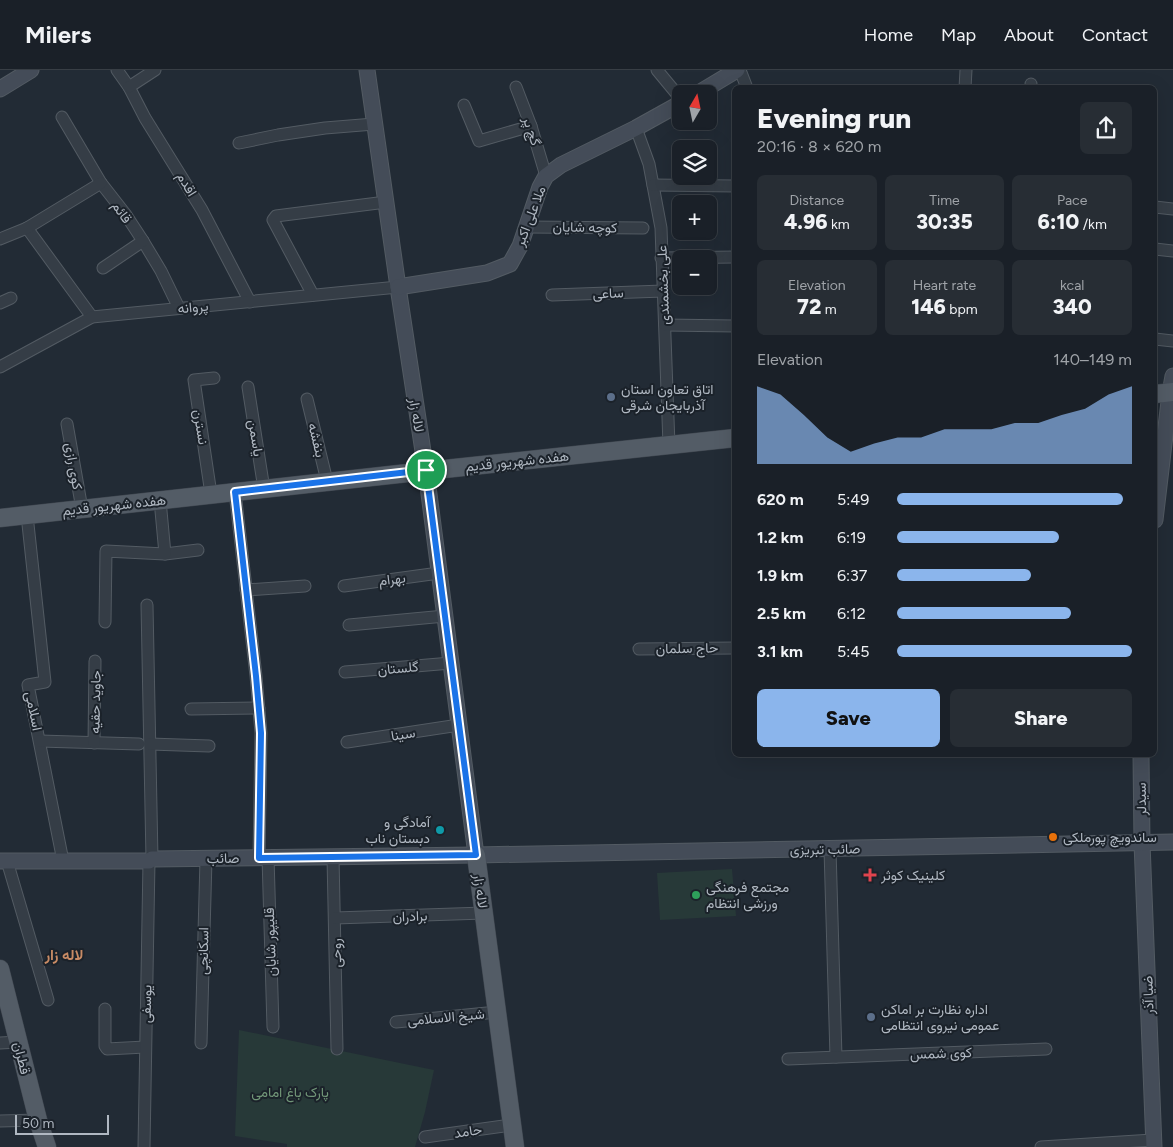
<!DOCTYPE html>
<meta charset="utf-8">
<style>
:root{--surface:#1a2028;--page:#272d34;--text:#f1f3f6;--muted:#9fa3a8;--line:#383e45;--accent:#8bb5ec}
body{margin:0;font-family:Figtree,Vazirmatn,sans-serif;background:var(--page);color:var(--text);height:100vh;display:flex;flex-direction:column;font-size:19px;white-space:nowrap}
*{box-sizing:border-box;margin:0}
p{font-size:16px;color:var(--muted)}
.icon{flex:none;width:28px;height:28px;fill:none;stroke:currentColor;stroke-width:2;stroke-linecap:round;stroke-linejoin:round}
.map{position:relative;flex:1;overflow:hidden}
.panel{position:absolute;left:732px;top:15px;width:425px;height:672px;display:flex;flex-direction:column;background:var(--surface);border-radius:8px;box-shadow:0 5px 20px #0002,0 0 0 1px var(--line)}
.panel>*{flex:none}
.needle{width:32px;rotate:9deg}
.controls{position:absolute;left:672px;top:15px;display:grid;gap:10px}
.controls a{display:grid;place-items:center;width:45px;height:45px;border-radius:8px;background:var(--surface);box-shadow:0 5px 20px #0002,0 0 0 1px var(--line);font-size:25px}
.scale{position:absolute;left:15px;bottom:12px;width:94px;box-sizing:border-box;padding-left:5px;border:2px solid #b0b8c2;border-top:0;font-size:14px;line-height:18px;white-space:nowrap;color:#b0b8c2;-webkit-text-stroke:4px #1b222a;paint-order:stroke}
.pin{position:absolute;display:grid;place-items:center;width:42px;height:42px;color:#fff;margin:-21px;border:2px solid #fff;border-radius:50%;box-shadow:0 1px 5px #0007}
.round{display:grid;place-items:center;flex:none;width:52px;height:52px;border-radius:8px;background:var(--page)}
.headline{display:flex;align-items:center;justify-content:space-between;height:85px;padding:0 25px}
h1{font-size:28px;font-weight:800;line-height:38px}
.figures{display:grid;grid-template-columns:repeat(3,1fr);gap:8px;height:85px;padding:5px 25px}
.figures div{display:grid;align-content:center;border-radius:8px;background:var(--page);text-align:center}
.figures b{font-size:21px;font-weight:800}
.figures small{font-size:14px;font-weight:400}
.figures p{font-size:14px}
.chart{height:140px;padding:10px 25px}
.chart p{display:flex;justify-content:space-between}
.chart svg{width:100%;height:90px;margin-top:5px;fill:var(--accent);opacity:.7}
.primary-button{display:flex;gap:10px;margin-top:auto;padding:10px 25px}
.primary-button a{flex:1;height:58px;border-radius:8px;background:var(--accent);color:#111;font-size:20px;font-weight:800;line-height:58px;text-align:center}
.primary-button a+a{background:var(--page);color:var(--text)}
ul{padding:0 25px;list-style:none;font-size:16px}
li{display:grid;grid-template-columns:80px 60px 1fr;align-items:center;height:38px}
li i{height:12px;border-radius:6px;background:var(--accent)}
header{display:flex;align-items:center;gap:30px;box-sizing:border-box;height:70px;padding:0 25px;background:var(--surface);border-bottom:1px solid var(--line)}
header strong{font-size:24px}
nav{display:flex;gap:28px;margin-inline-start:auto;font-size:18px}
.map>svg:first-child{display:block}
.green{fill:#273938}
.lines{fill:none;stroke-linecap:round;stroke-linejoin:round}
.street-casing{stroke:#535b63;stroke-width:13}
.secondary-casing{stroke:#535b63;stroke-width:17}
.primary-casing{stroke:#3f464f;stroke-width:19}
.street{stroke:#353d46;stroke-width:11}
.secondary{stroke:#444c58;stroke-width:15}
.primary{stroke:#535c66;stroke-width:18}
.route-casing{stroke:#fff;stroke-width:10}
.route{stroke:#1a73e8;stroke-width:6}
.service-dot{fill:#5c6f8a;stroke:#1b222a;stroke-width:2}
.culture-dot{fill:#0f9aa8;stroke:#1b222a;stroke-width:2}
.food-dot{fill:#e8710a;stroke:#1b222a;stroke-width:2}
.health-dot{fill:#e0444e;stroke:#1b222a;stroke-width:2}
.leisure-dot{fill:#2e9e5b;stroke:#1b222a;stroke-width:2}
.labels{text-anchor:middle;stroke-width:4;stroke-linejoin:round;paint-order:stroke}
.street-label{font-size:14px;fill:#b0b8c2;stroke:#1b222a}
.poi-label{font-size:14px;fill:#b0b8c2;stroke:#1b222a;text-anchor:start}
.park-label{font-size:14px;fill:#719678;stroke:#1b222a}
.neighbourhood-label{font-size:15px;font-weight:bold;fill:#c88b65;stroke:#1b222a}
</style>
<header>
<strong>Milers</strong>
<nav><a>Home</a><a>Map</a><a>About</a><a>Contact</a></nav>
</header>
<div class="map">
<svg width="1173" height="1077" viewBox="0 0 1173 1077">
<rect width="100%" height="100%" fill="#222b35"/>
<g class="green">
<polygon points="732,799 736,846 660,850 657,803"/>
<polygon points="239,960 434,1000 425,1042 415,1077 287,1077 287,1074 235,1066"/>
</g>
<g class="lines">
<defs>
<g id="street">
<polyline points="117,0 129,17 145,48 202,140 250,232"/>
<polyline points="657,0 681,29"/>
<polyline points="740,0 747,18"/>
<polyline points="129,17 155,0"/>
<polyline points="516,17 531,56 546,106"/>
<polyline points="965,18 966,0"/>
<polyline points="1031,18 1031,14"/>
<polyline points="464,35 479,71 531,56"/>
<polyline points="62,47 101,113 126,145 143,171 161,201 179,238"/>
<polyline points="636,58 649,94 661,158 669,375"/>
<polyline points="239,73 278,65 325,58 374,54"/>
<polyline points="653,115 735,116"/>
<polyline points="1155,137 1173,139"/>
<polyline points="527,157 643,158"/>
<polyline points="27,158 92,247"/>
<polyline points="0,169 27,158 101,113"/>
<polyline points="1155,179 1173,181"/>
<polyline points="661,188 735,187"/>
<polyline points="103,198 143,171"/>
<polyline points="313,225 273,150 276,146 386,132"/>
<polyline points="552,225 663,221"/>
<polyline points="0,233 11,228"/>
<polyline points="665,255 735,256"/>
<polyline points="1155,269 1173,271"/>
<polyline points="0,297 92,247 398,217"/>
<polyline points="248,317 264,419"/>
<polyline points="307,329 327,411"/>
<polyline points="67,354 82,439"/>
<polyline points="235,422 256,606 261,663 259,788"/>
<polyline points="211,424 194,310 214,308"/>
<polyline points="27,445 45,612 28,615 63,791"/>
<polyline points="165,484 198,480"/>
<polyline points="344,516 439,503"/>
<polyline points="246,520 305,516"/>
<polyline points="147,535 152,789"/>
<polyline points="105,552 106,481 165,484 160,430"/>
<polyline points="349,555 445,546"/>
<polyline points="639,579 735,578"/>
<polyline points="345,602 451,593"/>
<polyline points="191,639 259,638"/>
<polyline points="40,671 139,674"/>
<polyline points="347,672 459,655"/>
<polyline points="94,673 95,591"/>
<polyline points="150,674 209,676"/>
<polyline points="830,779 836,987"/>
<polyline points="268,787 273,957"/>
<polyline points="333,787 337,979"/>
<polyline points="7,791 48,930"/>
<polyline points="335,848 484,843"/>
<polyline points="105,939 105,976 107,979 145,977"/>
<polyline points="396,952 497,942"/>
<polyline points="0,973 18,972"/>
<polyline points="201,973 206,789"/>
<polyline points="788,989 1046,979"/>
<polyline points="0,1051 38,1050"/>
<polyline points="425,1067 511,1055"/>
<polyline points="144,1077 149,791"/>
<polyline points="1041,1077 1153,1070"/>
</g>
<g id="secondary">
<polyline points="367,0 398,217 426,401 476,785"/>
<polyline points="0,19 31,0"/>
<polyline points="697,24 737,0"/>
<polyline points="398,217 487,203 510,194 520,176 540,117 546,106 561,95 636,58 681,33"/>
<polyline points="1155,450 1170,323 1173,306"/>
<polyline points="1141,685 1142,773 1154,1077"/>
<polyline points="0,791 149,791 152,789 476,785 1173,772"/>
</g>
<g id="primary">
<polyline points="1155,324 1173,322"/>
<polyline points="0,448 426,401 735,368"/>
<polyline points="476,785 515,1077"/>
<polyline points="0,899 38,1050 47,1077"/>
</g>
</defs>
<use href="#street" class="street-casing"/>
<use href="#secondary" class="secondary-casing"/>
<use href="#primary" class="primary-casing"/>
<use href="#street" class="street"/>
<use href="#secondary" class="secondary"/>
<use href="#primary" class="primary"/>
</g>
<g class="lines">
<defs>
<polygon id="route" points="426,400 476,785 259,788 261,663 256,606 235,422"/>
</defs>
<use href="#route" class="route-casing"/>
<use href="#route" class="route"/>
</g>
<g class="service-dot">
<circle cx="611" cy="327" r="5"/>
<circle cx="871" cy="947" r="5"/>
</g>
<circle class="culture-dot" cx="440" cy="760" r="5"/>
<circle class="food-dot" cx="1053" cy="767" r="5"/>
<path class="health-dot" d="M867.5 797.5h5v5h5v5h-5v5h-5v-5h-5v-5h5z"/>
<circle class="leisure-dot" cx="696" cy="825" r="5"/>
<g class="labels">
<g class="street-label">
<text transform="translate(532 61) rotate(72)" y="5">گچ پر</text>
<text transform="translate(187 114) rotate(59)" y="5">اقدم</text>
<text transform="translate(122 142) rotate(54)" y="5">قائم</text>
<text transform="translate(530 146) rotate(-69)" y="5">ملا علی اکبر</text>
<text transform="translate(585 157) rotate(1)" y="5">کوچه شایان</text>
<text transform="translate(663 215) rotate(-92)" y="5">علی بخشمندی</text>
<text transform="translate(608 223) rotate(-2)" y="5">ساعی</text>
<text transform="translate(193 237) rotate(-5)" y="5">پروانه</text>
<text transform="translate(417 345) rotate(81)" y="5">لاله زار</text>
<text transform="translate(201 357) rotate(81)" y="5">نسترن</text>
<text transform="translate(256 368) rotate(81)" y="5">یاسمن</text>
<text transform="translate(317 370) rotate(76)" y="5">بنفشه</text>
<text transform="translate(517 391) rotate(-6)" y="5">هفده شهریور قدیم</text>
<text transform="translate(74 396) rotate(80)" y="5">کوی رازی</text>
<text transform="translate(114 435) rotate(-6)" y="5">هفده شهریور قدیم</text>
<text transform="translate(392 509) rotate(-7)" y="5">بهرام</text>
<text transform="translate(687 578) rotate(-1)" y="5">حاج سلمان</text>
<text transform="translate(398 598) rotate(-5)" y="5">گلستان</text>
<text transform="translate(95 632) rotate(-89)" y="5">جاوید حقیه</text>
<text transform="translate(34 641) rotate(79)" y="5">اسلامی</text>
<text transform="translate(403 664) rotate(-9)" y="5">سینا</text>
<text transform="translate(1141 729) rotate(-91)" y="5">سیدلر</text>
<text transform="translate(825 779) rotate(-1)" y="5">صائب تبریزی</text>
<text transform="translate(223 788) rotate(-1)" y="5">صائب</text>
<text transform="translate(481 821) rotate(82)" y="5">لاله زار</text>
<text transform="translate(410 846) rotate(-2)" y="5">برادران</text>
<text transform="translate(270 872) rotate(-92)" y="5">قلیپور شایان</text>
<text transform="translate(203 881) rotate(-89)" y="5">اسکانچی</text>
<text transform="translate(336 883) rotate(-91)" y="5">روحی</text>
<text transform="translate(1148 925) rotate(-92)" y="5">ضیا آذر</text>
<text transform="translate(146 934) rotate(-89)" y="5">یوسفی</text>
<text transform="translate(446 947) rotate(-5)" y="5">شیخ الاسلامی</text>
<text transform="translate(941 983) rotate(-2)" y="5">کوی شمس</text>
<text transform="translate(22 988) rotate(76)" y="5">قطران</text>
<text transform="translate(468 1061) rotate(-8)" y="5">حامد</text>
</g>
<g class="poi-label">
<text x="621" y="324">اتاق تعاون استان<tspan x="621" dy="16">آذربایجان شرقی</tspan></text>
<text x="430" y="757" text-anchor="end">آمادگی و<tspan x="430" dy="16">دبستان ناب</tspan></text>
<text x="1063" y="772">ساندویچ پورملکی</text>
<text x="881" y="810">کلینیک کوثر</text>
<text x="706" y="822">مجتمع فرهنگی<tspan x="706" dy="16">ورزشی انتظام</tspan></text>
<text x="881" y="944">اداره نظارت بر اماکن<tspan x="881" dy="16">عمومی نیروی انتظامی</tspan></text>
</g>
<g class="park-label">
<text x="290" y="1027">پارک باغ امامی</text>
</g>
<g class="neighbourhood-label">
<text x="64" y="890">لاله زار</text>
</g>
</g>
</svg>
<div class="controls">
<a><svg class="needle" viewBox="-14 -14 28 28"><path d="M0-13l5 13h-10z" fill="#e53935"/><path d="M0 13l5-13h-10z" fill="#9fa3a8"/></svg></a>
<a><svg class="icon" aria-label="layers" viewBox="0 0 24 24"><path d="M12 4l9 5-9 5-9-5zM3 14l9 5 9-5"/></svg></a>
<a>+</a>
<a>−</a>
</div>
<div class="scale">50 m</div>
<div class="pin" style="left:426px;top:400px;background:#1e9e55"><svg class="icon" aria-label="arrive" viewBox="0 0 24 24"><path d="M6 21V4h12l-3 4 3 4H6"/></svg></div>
<section class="panel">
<div class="headline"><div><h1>Evening run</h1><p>20:16 · 8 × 620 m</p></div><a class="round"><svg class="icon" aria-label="share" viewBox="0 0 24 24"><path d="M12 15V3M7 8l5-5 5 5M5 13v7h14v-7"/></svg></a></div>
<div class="figures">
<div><p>Distance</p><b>4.96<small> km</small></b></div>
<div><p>Time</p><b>30:35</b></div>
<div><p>Pace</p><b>6:10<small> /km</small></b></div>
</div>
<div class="figures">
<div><p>Elevation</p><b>72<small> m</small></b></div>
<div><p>Heart rate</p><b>146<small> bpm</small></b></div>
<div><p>kcal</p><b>340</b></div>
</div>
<div class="chart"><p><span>Elevation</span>140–149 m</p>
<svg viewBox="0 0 160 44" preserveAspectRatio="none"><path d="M0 44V6L10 10L20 20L30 31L40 38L50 34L60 31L70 31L80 27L90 27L100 27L110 24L120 24L130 20L140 17L150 10L160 6V44z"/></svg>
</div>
<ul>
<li><b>620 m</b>5:49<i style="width:96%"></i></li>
<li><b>1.2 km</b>6:19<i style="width:69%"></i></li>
<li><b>1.9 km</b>6:37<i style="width:57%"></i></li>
<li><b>2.5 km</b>6:12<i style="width:74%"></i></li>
<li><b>3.1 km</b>5:45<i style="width:100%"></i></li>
</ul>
<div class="primary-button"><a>Save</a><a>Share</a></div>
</section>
</div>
